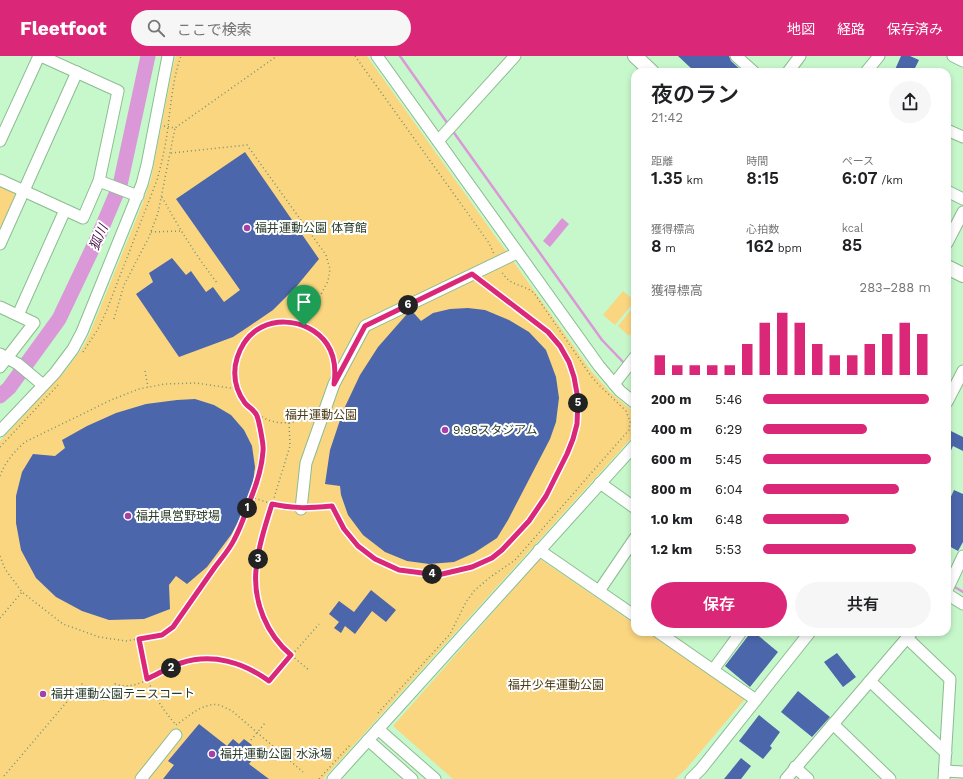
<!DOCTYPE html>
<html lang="ja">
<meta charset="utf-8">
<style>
:root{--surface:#fff;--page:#f6f6f6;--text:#202124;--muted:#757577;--accent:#db2777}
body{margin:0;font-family:"Work Sans","Noto Sans JP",sans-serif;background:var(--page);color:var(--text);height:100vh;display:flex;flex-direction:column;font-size:15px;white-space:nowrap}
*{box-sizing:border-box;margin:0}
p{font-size:13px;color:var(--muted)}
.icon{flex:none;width:22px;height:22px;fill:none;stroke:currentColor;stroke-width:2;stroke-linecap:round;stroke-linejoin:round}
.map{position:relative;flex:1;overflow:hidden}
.panel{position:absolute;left:631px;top:12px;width:320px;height:568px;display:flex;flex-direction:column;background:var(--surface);border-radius:12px;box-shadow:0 2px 6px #0003}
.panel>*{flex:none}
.pin{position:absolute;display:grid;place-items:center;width:34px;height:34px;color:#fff;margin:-41px -17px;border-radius:50% 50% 50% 0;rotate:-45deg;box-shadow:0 0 4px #0007}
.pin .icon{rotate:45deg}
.km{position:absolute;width:20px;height:20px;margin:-10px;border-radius:50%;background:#222;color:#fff;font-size:11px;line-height:20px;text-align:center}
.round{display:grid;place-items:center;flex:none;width:42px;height:42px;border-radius:21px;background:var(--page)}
.overview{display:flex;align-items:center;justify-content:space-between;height:68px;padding:0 20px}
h1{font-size:22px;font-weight:600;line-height:30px}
.metrics{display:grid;grid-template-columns:repeat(3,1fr);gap:6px;height:68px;padding:4px 20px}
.metrics div{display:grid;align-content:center}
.metrics b{font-size:17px;font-weight:600}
.metrics small{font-size:11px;font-weight:400}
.metrics p{font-size:11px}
.chart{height:112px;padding:8px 20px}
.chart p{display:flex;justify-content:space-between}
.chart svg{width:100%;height:72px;margin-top:4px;stroke:var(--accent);stroke-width:6}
.button{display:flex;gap:8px;margin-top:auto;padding:8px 20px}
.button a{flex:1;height:46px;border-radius:24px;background:var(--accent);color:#fff;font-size:16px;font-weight:600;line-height:46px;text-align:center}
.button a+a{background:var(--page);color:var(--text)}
ul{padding:0 20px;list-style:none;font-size:13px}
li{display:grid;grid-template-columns:64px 48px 1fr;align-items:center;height:30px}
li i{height:10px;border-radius:5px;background:var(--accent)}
header{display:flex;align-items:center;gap:24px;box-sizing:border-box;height:56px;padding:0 20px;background:var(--accent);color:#fff}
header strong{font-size:19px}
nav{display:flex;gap:22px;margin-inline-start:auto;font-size:14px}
.search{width:280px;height:36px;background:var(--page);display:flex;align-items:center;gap:10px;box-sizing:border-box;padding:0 14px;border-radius:22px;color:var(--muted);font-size:15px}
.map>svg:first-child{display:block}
.green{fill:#fbd680}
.water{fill:#da98d8}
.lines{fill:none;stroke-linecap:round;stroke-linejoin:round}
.stream{stroke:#da98d8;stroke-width:2.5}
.river{stroke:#da98d8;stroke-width:15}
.building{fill:#4c66ab}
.minor-casing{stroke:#8cbc91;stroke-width:13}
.major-casing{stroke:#8cbc91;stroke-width:16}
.path{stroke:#729375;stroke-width:1.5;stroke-dasharray:1 3;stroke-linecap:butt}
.minor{stroke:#fff;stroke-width:11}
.major{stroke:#fff;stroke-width:14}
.route-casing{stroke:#fff;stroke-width:8}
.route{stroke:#db2777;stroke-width:5}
.poi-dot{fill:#a541a6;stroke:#fff;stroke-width:1.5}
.labels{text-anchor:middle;stroke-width:4;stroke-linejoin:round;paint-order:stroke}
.poi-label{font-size:12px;fill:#293d2b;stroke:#fff;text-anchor:start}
.park-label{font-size:12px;fill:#4b3c16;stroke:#fff}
.water-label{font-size:13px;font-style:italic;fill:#450a46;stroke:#fff}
</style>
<header>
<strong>Fleetfoot</strong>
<div class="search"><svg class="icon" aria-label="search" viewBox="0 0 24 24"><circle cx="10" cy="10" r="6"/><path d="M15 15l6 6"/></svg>ここで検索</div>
<nav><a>地図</a><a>経路</a><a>保存済み</a></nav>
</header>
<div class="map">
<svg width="963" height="723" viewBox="0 0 963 723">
<rect width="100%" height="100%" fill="#c7f8cb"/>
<g class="green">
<polygon points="176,0 367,0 592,316 610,336 635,357 635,378 323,723 0,723 0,385 66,314 83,291 90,277 142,149 151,123 173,10"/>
<polygon points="0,128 19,137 0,176"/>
<polygon points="623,235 635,245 615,269 603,259"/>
<polygon points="635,249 635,273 629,280 618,270"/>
<polygon points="540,503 635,568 635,576 647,576 745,643 686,713 675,723 453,723 393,670"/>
</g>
<polygon class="water" points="562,162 569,168 550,191 543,185"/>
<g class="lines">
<g class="stream">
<polyline points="400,0 448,68"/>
<polyline points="452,74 602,284 626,309"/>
<polyline points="630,312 635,318"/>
<polyline points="953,530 963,536"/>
</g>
<polyline class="river" points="0,340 9,332 59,263 98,181 120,129 148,0"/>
</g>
<g class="building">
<polygon points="678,0 729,0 731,5 743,16 699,16 698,14 694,15"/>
<polygon points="901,0 910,0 919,4 913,16 894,16"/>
<polygon points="245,96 319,203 296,231 273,254 251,269 233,281 179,301 136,238 153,226 149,217 172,202 186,219 191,215 206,236 213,231 224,246 240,234 176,143"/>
<polygon points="468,252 485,254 509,264 529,276 546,294 556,321 559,342 556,366 550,383 508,464 497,482 474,497 454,506 429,508 407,505 385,496 363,479 348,459 341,439 340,430 325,428 330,394 343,355 360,319 378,291 407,258 412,255 421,265 433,257 450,253"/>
<polygon points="195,343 214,349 231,359 244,374 252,390 255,411 253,427 245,453 231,479 207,511 187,528 176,520 169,529 170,553 144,563 109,564 82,555 56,541 36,522 21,494 16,467 16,440 22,416 33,398 55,400 65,392 62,384 87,370 116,357 146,348 177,344"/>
<polygon points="949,374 963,381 963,395 953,390 947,403 947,379"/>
<polygon points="954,434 963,438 963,486 958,495 947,489 947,449"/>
<polygon points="371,534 396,554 386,566 372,555 355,578 345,570 341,577 334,572 339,566 329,558 339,545 354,556"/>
<polygon points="751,576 754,576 778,596 750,631 725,610"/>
<polygon points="837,597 856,621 843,631 824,606"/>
<polygon points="798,635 830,661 812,681 781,656"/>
<polygon points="759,659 780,676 770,690 772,692 763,703 739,685"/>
<polygon points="199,668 227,690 233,683 239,688 244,683 252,689 247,695 254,701 249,708 269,723 163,723 174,709 168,705"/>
<polygon points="741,702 751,710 741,723 724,723"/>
</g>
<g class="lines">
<defs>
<g id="minor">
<polyline points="377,0 599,310 620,335 635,347"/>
<polyline points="736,0 754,16"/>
<polyline points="953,0 963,5"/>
<polyline points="788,16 800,0"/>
<polyline points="866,16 879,0"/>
<polyline points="947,74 963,81"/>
<polyline points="0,85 39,0"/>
<polyline points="438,85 515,0"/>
<polyline points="0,124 83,162 99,125 118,35 41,0"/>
<polyline points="99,125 138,140"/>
<polyline points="947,135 963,143"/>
<polyline points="947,187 963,156"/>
<polyline points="0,188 77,16"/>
<polyline points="0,251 34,267 0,311"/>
<polyline points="18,259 65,154"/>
<polyline points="0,298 18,308 43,329"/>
<polyline points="614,328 635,301"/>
<polyline points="947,346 963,315"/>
<polyline points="0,375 55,317 73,293 82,276 142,128 147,109 168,0"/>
<polyline points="600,427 635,452"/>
<polyline points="301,453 306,407 334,328 365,270 517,197"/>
<polyline points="539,494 635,560"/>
<polyline points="947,534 963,500"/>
<polyline points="599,535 635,482"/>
<polyline points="947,538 963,548"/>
<polyline points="658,576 756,644"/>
<polyline points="907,582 950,623 944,723"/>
<polyline points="713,614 741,576"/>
<polyline points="870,625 946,697"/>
<polyline points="833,668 890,723"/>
<polyline points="378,673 435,723"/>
<polyline points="368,684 412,723"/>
<polyline points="795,711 808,723"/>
<polyline points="945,715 963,716"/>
<polyline points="141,723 176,679"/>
<polyline points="333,723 635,389"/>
<polyline points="691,723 701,713 810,576"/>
<polyline points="786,723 912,576"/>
</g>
<g id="major">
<polyline points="635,0 652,16"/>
<polyline points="947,211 963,219"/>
</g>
</defs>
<use href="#minor" class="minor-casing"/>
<use href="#major" class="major-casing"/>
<g class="path">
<polyline points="355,0 489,187 494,198"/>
<polyline points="164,70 175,72 277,0"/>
<polyline points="171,97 247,89 326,199 330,213 328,225 305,269"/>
<path d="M162 141C179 172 196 200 218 228"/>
<polyline points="151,176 180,175"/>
<polyline points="114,263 124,229 149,181 158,157 175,72"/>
<path d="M83 296 98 273 106 256 157 124C162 106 166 88 168 70 171 47 173 22 181 0"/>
<polyline points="145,315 148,331"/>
<path d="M312 358C299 367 282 370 266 363 226 345 223 289 265 271 272 267 280 265 288 266 292 266 296 268 300 269 318 273 331 290 334 307"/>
<polyline points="289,367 290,390 261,484 256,515 258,544 266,568 285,594 310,615"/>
<polyline points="0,391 58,329"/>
<path d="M0 420C5 406 14 396 25 386L111 344 139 333 165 328 196 327 237 333"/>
<polyline points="251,441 272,448 292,452"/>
<path d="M311 452 332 450C340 464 346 479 358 490 368 500 386 511 399 514 407 516 416 516 423 517 428 518 434 520 438 519 452 518 481 509 493 501 501 496 508 488 515 481 542 451 573 400 578 359 580 342 576 322 569 306 554 272 511 247 481 225"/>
<polyline points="0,500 5,513 22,536 63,568 99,581 126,585 162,579 173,571 233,485 244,460 258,423 263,394 257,359"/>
<polyline points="0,562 22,536"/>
<path d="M139 583C145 623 150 638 176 669"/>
<path d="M378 657 450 578 466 546 474 535 489 522 515 504 629 374 630 365 626 355 600 330 591 320 534 237C522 227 509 231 501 214"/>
<path d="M176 669C188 661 203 646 219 649 223 650 227 653 231 654L303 716"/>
<polyline points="251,684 265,667"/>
<path d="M4 720 82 628 102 645 115 628C139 636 160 614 181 607 213 597 243 606 269 625L319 568"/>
<polyline points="319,723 350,689"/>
</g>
<use href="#minor" class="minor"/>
<use href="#major" class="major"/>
</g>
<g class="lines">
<defs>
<path id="route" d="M472 218 548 276 560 290 569 306 574 321 578 343 577 368 573 383 567 398 546 440 529 465 502 494 492 502 472 511 438 519 399 514 375 503 358 490 344 473 332 450C309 452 295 453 272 448 265 470 258 492 256 514 253 546 267 579 291 599L269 625C243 606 212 597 181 607 169 611 158 618 147 623L139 583 162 579 173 571C187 551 201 531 215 511 221 503 229 494 234 484 241 471 246 456 251 442 257 427 262 411 263 395 264 390 259 365 257 360 255 354 248 351 245 347 231 328 232 306 244 287 262 258 308 260 327 288 335 300 336 314 334 328L365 270Z"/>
</defs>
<use href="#route" class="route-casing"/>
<use href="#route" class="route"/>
</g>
<g class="poi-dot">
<circle cx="247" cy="172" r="4"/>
<circle cx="445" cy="374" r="4"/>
<circle cx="128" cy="460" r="4"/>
<circle cx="43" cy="638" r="4"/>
<circle cx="212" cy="698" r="4"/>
</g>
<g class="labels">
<g class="poi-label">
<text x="255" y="176">福井運動公園 体育館</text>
<text x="453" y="378">9.98スタジアム</text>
<text x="136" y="464">福井県営野球場</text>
<text x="51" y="642">福井運動公園テニスコート</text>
<text x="220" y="702">福井運動公園 水泳場</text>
</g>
<g class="park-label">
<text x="321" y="363">福井運動公園</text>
<text x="556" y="633">福井少年運動公園</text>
</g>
<g class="water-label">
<text transform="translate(98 181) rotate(-66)" y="5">狐川</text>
</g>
</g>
</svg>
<div class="pin" style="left:304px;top:270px;background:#1e9e55"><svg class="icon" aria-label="arrive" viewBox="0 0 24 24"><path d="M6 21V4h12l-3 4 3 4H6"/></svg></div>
<b class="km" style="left:247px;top:452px">1</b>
<b class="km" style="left:171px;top:612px">2</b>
<b class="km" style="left:258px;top:503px">3</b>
<b class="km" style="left:432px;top:518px">4</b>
<b class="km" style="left:578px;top:347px">5</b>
<b class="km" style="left:408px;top:249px">6</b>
<section class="panel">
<div class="overview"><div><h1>夜のラン</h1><p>21:42</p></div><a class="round"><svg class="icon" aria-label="share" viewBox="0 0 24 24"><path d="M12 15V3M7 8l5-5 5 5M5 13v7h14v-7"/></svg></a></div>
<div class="metrics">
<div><p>距離</p><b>1.35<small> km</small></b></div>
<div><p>時間</p><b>8:15</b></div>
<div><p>ペース</p><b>6:07<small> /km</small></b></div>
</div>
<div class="metrics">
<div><p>獲得標高</p><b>8<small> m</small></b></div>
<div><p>心拍数</p><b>162<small> bpm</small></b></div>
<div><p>kcal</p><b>85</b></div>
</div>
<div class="chart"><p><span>獲得標高</span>283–288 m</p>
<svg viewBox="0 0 160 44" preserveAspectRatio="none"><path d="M5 44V32M15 44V38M25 44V38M35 44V38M45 44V38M55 44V25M65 44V12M75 44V6M85 44V12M95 44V25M105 44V32M115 44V32M125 44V25M135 44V19M145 44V12M155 44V19"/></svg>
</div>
<ul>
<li><b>200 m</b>5:46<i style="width:99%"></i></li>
<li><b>400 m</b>6:29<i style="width:62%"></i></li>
<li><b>600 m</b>5:45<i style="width:100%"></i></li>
<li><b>800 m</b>6:04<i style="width:81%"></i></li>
<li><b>1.0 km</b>6:48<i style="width:51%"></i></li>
<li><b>1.2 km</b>5:53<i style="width:91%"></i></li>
</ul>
<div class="button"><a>保存</a><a>共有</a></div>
</section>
</div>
